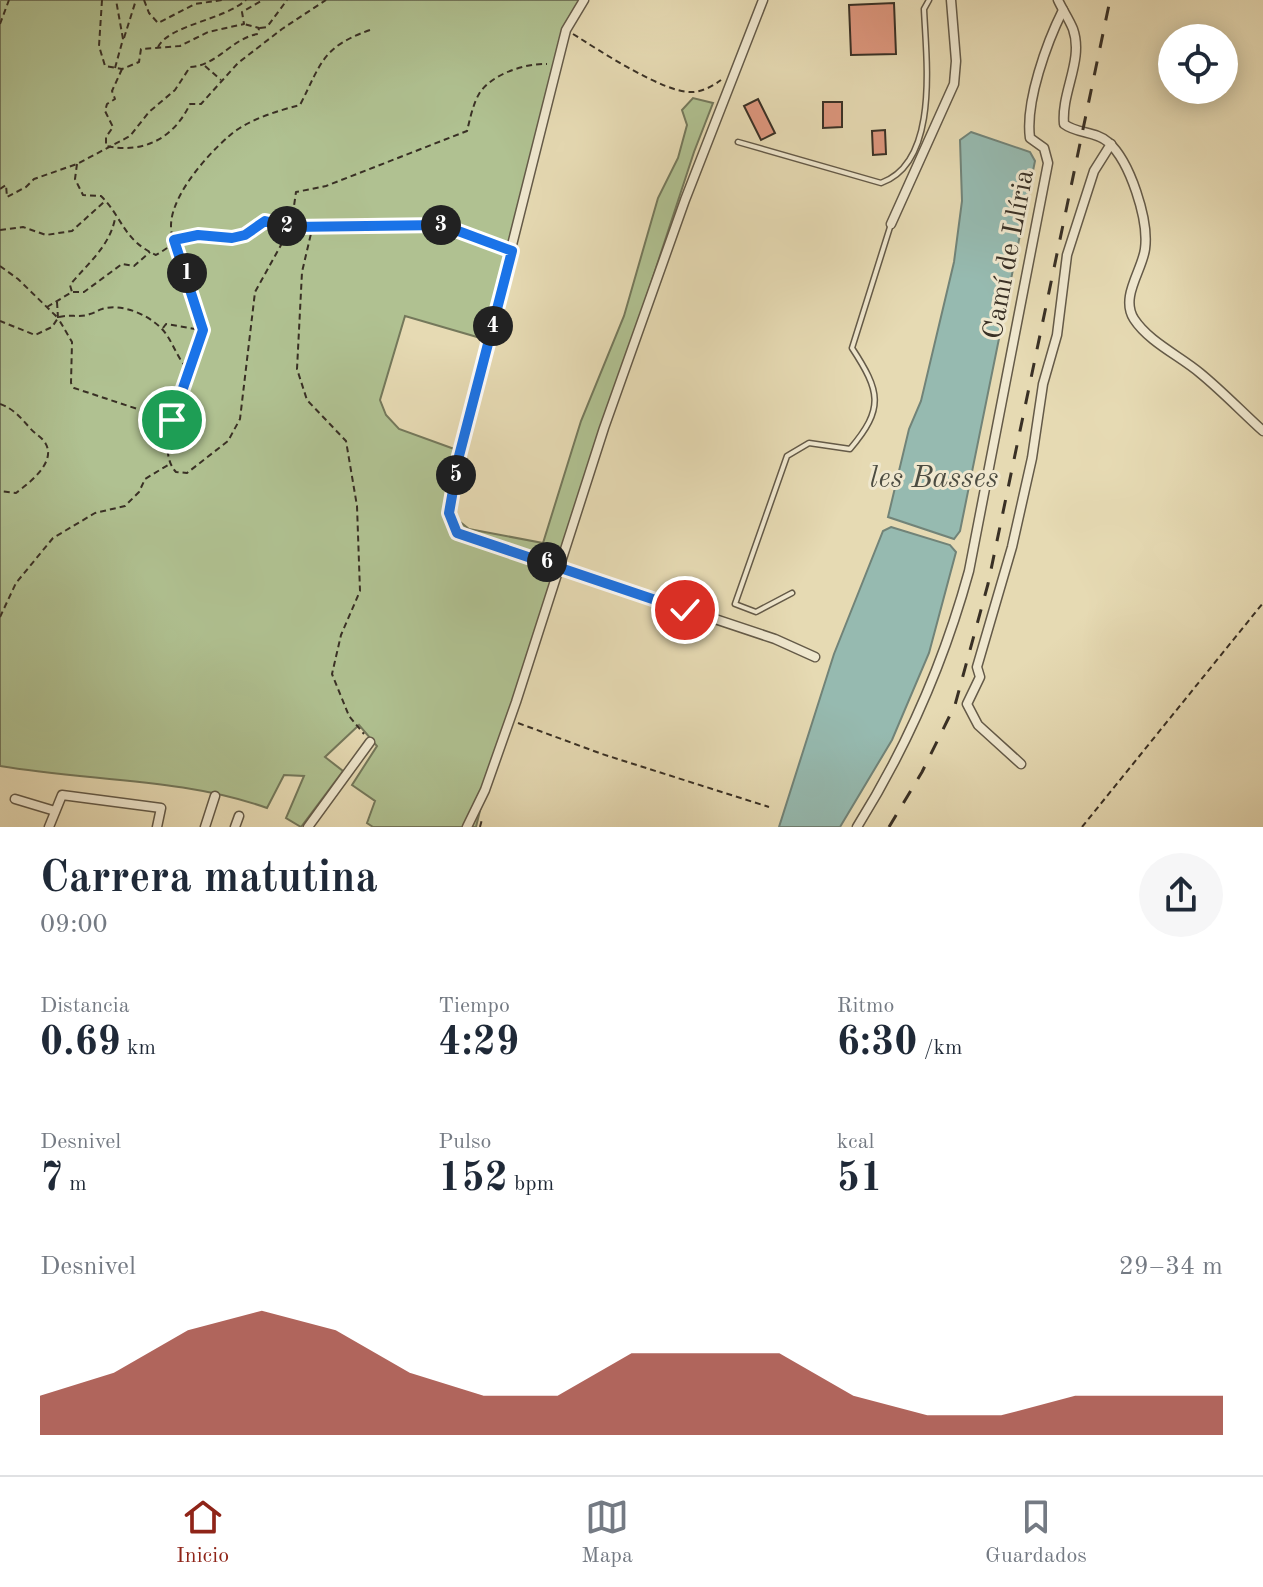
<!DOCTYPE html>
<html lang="es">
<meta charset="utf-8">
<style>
:root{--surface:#fff;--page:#f6f6f7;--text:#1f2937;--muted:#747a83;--line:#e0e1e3;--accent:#8f2418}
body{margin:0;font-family:"Old Standard TT",serif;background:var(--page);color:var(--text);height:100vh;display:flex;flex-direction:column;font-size:30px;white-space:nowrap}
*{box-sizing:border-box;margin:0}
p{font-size:26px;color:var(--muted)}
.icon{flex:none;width:44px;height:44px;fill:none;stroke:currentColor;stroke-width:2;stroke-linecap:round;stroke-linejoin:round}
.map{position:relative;height:827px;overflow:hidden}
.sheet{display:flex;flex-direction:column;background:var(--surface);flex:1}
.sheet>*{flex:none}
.controls{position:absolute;left:1158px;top:24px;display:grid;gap:16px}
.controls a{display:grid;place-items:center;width:80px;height:80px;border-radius:50%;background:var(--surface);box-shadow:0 4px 20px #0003;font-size:40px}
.pin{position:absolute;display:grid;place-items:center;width:68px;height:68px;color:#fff;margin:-34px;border:4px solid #fff;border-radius:50%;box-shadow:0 2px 8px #0007}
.km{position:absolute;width:40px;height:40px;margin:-20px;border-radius:50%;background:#222;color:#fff;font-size:22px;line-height:40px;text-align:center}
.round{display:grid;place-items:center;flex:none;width:84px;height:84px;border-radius:42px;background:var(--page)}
.overview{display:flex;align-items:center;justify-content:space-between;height:136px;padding:0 40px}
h1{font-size:44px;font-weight:700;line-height:60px}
.figures{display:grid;grid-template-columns:repeat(3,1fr);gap:12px;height:136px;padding:8px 40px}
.figures div{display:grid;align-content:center}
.figures b{font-size:40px;font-weight:700}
.figures small{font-size:22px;font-weight:400}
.figures p{font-size:22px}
.chart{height:224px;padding:16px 40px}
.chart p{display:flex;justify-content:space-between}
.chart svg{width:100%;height:144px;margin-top:8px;fill:var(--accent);opacity:.7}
.dock{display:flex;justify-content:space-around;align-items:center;height:112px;border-top:2px solid var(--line);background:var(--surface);font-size:22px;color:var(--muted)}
.dock a{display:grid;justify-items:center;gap:4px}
.dock .active{color:var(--accent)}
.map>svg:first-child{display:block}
.green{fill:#b0c191;stroke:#74785b;stroke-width:2}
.water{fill:#96bab0;stroke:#718378;stroke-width:2}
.building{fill:#dd967d;stroke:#393025;stroke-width:2}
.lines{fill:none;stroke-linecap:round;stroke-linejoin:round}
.service-casing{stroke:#645a48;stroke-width:7}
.minor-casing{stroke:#645a48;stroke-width:11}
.path{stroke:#393025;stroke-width:2;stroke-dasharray:6 4;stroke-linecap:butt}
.service{stroke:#efe7ce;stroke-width:4}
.minor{stroke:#efe7ce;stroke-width:8}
.rail{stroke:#393025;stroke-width:3;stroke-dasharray:14 14;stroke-linecap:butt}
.route-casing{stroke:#fff;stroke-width:16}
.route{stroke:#1a73e8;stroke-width:10}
.labels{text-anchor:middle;stroke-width:6;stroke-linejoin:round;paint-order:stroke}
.street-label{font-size:28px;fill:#393025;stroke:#efe7ce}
.water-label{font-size:30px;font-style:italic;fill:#4c4c41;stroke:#efe7ce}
</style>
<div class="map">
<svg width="1263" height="827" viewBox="0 0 1263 827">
<rect width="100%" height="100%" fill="#e6dab3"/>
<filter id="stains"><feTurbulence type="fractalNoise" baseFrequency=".0025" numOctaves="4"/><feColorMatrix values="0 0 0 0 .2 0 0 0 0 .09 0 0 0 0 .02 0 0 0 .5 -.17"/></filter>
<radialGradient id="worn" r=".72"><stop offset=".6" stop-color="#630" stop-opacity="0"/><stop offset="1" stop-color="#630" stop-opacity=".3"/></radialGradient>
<path class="green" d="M0 0H584L566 30 488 344 477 337 405 316 380 400 386 415 399 429 457 450 449 513 469 529 543 543 581 421 624 316 658 198 678 158 687 125 682 110 693 98 713 103 694 152 485 790 476 827H373L367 823 375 801 352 785 377 746 359 725 325 757 343 771 301 827 286 818 304 776 284 775 267 808C183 778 88 781 0 766Z"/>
<g class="water">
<polygon points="971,132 1030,152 1035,161 960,531 954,539 888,517 909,429 921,401 954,262 962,201 960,140"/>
<polygon points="891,527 950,545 956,552 929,653 892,740 840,827 779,827 834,654 883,531"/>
</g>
<g class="building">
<polygon points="894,3 896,54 851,55 849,5"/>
<polygon points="758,99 775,133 761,140 744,106"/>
<polygon points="823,102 842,102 842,127 823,128"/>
<polygon points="885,130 886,154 873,155 872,131"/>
</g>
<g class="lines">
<defs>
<g id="service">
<path d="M738 142 881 183C940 162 926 58 924 9L929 0"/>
<path d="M792 593 756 612 735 604 787 456 809 443 850 449C885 408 880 391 852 348L891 224"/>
</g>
<g id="minor">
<polyline points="584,0 566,30 459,456 449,513 457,533 775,639 815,657"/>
<path d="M1058 0C1062 9 1069 19 1073 29 1084 60 1061 92 1064 124 1077 134 1096 131 1108 142 1130 161 1149 220 1145 249 1142 271 1120 297 1134 319 1149 342 1180 356 1200 373 1222 391 1242 412 1263 431"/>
<polyline points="891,224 954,84 956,61 951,0"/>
<polyline points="1021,764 978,725 967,704 980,677 977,667 1012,547 1032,458 1043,384 1057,335 1067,255 1094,171 1111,144"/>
<polyline points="15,799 55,811"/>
<polyline points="49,827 62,795 161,808 157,827"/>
<polyline points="205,827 215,796"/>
<polyline points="235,827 239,816"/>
<polyline points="308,827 370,742"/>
<polyline points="467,827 485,790 516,702 604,428 685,200 763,0"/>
<path d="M857 827C907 747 944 662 969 571L1048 163 1044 148 1030 138C1025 102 1047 42 1063 10"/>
</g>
</defs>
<use href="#service" class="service-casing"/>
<use href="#minor" class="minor-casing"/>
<g class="path">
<polyline points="102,0 99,46 105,66 122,69 139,62 141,49 180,46 208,32 244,24 242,12 263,0"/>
<polyline points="144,0 149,13 158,23 195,4 222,0"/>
<polyline points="0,24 9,0"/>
<polyline points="260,28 267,27 287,0"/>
<path d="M370 30C322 47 322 62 300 105 277 111 246 120 228 137 206 156 164 203 172 234 177 257 206 310 202 333 195 368 149 443 176 472L187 473 228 441 240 419 255 292 291 227 442 225 500 246"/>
<path d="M573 34C597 49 665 94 692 92 702 92 713 86 721 80"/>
<polyline points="124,38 136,0"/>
<path d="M158 47C169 25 224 20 246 0"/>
<polyline points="205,66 221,80"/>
<polyline points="115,68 123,39 116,0"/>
<path d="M122 69 112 91 115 99 107 104 105 111 113 127 106 137V146C144 154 174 138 190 104H201L238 63 282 29 326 0"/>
<path d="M77 164 75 179 83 195 101 196C123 218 123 240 156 255 170 247 177 239 194 236 230 229 227 249 265 221L291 227 296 192 326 186 467 131C470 119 473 104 479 94 491 74 526 63 547 64"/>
<path d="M0 189 6 185 7 197 26 187 34 179 77 164 130 136 149 112 175 90 190 67C217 66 232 38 258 34L259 28 244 24"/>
<polyline points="313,225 302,272 297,369 307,400 346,441 357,506 360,591 341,635 332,674 349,716 364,734"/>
<polyline points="0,230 23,227 46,235 72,231 105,201"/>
<polyline points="0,266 18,279 58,318 52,327 35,335 0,321"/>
<polyline points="73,292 84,292 122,264 134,266 150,252"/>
<polyline points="57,302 58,318 72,342 71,383 74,388 171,420"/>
<path d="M47 307 72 292 70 285C88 263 109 247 115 219"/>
<path d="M59 317C70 314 80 318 90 314 95 313 98 310 102 309 121 303 147 314 161 328 173 340 176 358 189 370"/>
<polyline points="163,328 166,324 201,330"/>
<path d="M0 404C14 409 20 417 30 428 34 433 40 436 44 441 59 461 29 483 16 493L0 491"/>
<polyline points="0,617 16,583 53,538 95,513 125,506 139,492 145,479 168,465"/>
<polyline points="518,723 602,754 769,807"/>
<polyline points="480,827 482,819"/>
<polyline points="1082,827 1263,603"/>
</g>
<use href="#service" class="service"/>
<use href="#minor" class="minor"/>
<polyline class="rail" points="889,827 922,772 955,705 988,584 1110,0"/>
</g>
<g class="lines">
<defs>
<polyline id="route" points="172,420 203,330 174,240 198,235 232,238 245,235 265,221 291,227 442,225 512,251 459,456 449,513 457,533 685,610"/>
</defs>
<use href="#route" class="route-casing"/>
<use href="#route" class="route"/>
</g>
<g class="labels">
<g class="street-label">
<text transform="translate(1007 254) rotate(-79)" y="10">Camí de Llíria</text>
</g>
<g class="water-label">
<text x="934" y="487">les Basses</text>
</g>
</g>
<rect width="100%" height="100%" filter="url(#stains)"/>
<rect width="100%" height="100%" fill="url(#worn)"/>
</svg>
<div class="controls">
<a><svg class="icon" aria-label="locate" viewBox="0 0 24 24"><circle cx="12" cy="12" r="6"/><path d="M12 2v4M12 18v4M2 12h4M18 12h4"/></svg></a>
</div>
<div class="pin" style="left:172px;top:420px;background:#1e9e55"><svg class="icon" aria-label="arrive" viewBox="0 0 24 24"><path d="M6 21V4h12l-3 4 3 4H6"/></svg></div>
<div class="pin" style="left:685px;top:610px;background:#d93025"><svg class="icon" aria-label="check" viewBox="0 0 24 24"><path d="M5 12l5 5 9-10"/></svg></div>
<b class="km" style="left:187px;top:273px">1</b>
<b class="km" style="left:287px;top:226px">2</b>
<b class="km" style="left:441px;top:225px">3</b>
<b class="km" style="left:493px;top:326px">4</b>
<b class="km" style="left:456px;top:475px">5</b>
<b class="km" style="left:547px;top:562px">6</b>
</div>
<section class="sheet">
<div class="overview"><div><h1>Carrera matutina</h1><p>09:00</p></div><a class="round"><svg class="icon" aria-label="share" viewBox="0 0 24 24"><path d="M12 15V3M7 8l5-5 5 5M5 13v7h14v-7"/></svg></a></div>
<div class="figures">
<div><p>Distancia</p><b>0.69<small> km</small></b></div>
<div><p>Tiempo</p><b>4:29</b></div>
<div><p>Ritmo</p><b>6:30<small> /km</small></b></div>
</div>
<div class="figures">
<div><p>Desnivel</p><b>7<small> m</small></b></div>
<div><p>Pulso</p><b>152<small> bpm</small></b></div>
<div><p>kcal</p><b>51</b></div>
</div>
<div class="chart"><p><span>Desnivel</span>29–34 m</p>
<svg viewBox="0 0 160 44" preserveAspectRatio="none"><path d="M0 44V32L10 25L20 12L30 6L40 12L50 25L60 32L70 32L80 19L90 19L100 19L110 32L120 38L130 38L140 32L150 32L160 32V44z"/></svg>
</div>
</section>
<nav class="dock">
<a class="active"><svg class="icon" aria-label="home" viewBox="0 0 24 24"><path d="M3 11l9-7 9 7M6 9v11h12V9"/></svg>Inicio</a>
<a><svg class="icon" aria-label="map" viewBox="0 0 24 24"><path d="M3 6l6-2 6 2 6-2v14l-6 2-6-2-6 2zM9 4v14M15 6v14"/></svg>Mapa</a>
<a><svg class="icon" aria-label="saved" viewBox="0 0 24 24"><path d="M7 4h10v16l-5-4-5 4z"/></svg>Guardados</a>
</nav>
